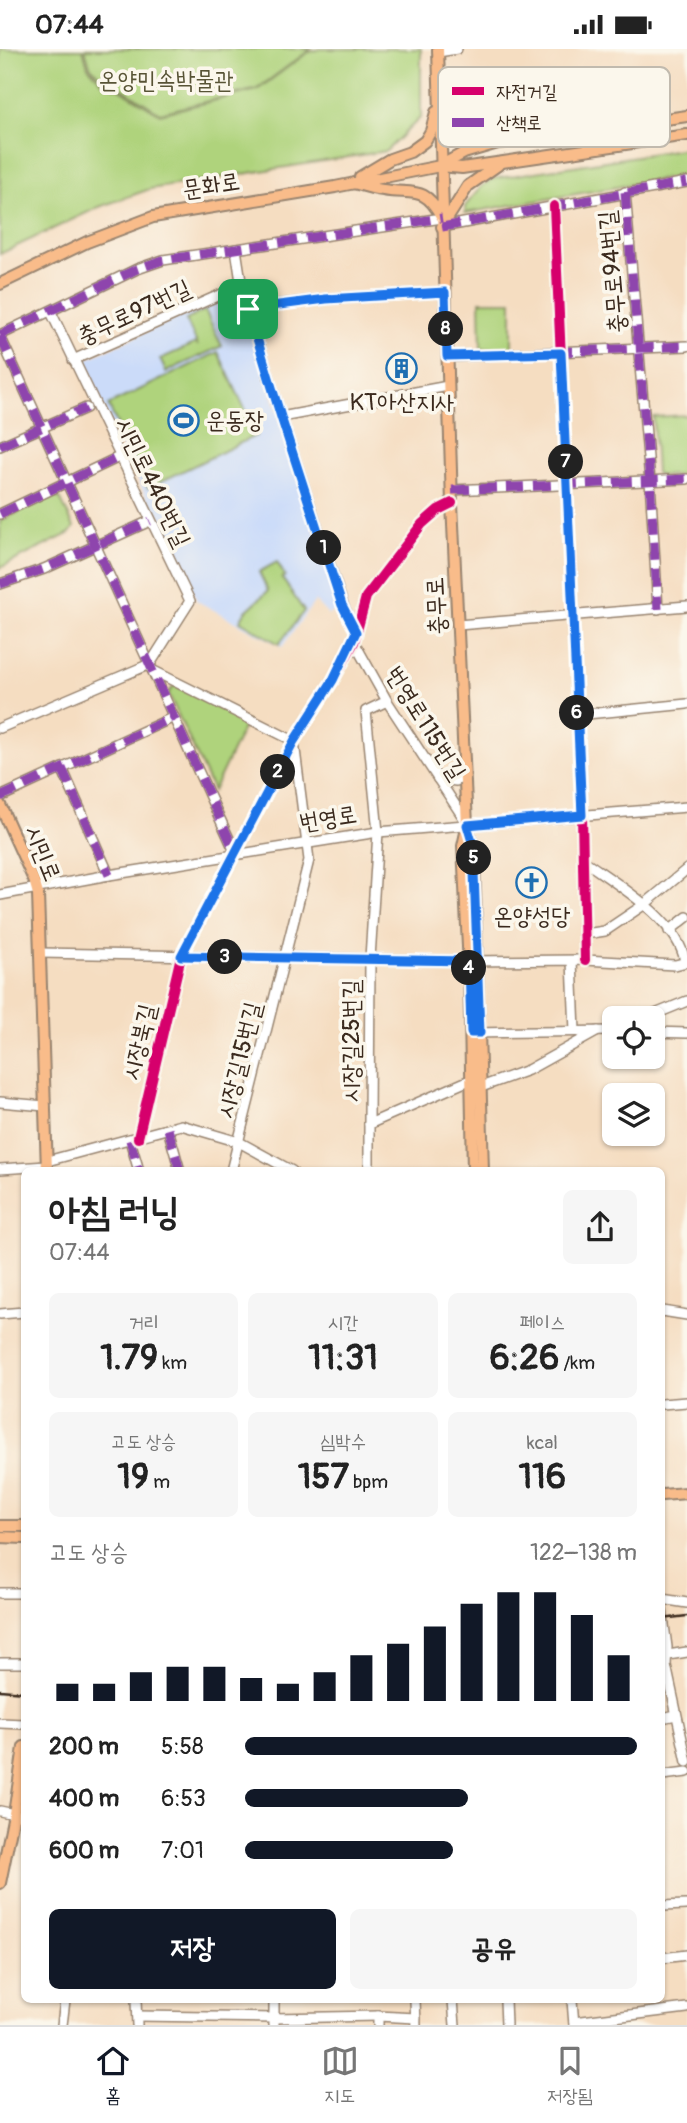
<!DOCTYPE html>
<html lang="ko">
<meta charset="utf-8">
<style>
:root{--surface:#fff;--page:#f6f6f6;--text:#222;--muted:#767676;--line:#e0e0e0;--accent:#111827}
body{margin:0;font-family:Pangolin,"Poor Story",sans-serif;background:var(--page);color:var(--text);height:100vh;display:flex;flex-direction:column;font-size:26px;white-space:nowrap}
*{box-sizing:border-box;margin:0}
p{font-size:23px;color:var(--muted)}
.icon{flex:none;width:38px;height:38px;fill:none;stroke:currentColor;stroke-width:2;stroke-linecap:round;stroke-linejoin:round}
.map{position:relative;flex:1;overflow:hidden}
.drawer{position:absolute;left:21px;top:1118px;width:644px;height:836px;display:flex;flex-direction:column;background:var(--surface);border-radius:10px;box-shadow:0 2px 5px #0004}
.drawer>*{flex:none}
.buttons{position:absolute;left:602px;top:957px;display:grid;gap:14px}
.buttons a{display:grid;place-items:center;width:63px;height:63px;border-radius:10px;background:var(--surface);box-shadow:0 2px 5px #0004;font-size:35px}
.pin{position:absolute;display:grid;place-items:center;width:60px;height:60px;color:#fff;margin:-30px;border-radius:14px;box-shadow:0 4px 10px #0006}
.km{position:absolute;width:35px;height:35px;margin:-18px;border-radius:50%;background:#222;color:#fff;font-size:19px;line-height:35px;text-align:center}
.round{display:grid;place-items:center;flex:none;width:74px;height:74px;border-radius:10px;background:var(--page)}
.headline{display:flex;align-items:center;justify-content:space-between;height:119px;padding:0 28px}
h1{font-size:38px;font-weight:800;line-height:52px}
.stats{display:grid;grid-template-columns:repeat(3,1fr);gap:10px;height:119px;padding:7px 28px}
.stats div{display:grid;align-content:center;border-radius:10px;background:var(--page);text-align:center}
.stats b{font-size:35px;font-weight:800}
.stats small{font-size:19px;font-weight:400}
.stats p{font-size:19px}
.chart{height:196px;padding:14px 28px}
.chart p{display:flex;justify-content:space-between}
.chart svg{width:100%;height:126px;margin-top:7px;stroke:var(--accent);stroke-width:6}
.cta{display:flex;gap:14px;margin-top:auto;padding:14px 28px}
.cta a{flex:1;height:80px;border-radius:10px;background:var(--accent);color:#fff;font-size:28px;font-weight:800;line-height:80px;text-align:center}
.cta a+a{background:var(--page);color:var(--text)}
ul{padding:0 28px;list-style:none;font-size:23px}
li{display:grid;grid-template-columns:112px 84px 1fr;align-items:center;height:52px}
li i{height:18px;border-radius:9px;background:var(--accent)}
.status{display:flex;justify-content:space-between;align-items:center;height:49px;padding:0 35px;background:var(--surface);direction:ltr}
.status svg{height:19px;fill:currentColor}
.dock{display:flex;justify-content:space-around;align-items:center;height:98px;border-top:2px solid var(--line);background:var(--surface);font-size:19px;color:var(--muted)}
.dock a{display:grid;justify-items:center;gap:4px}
.dock .active{color:var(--accent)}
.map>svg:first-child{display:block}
.built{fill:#cbdbf9}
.green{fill:#afd37c;stroke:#757e4d;stroke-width:2}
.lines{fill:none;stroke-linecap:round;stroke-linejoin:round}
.minor-casing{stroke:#988470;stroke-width:12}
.major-casing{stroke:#988470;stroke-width:14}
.minor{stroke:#fff;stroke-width:9}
.major{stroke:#f9bc8a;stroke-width:10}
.rail{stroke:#3b2a1e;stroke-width:2.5}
.quiet{stroke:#8e44ad;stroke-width:9;stroke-dasharray:18 9;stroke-linecap:butt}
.cycleway-casing{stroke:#fbf7ec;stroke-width:15}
.cycleway{stroke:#d6006c;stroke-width:10}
.route-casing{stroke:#fff;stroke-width:14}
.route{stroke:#1a73e8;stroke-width:9}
.labels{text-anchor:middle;stroke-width:7;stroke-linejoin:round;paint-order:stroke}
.park-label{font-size:24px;fill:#585436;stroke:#fbf7ec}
.street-label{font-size:24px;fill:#3b2a1e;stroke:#fbf7ec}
.poi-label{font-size:24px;fill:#3b2a1e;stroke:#fbf7ec}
.key{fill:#fbf7ec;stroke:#c1baae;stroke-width:2}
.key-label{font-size:19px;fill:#3b2a1e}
</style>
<div class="status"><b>07:44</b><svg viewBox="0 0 49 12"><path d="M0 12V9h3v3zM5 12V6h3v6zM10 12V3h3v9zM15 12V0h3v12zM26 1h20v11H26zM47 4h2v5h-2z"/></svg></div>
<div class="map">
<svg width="687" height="1976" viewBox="0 0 687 1976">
<rect width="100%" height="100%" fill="#fbf7ec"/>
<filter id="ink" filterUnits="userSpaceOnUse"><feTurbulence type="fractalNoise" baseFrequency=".0143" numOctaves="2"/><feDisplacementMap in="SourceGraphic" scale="14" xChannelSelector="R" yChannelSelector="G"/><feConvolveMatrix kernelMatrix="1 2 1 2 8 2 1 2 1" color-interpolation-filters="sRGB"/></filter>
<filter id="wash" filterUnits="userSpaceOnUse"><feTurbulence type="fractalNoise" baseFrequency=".00686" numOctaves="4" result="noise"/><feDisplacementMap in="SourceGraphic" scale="28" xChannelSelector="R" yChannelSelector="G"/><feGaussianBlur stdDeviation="1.57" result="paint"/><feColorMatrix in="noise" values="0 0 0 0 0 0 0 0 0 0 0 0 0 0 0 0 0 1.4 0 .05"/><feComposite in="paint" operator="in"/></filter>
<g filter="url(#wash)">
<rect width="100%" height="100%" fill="#f5ddc1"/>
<polygon class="built" points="227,246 237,251 243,266 249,270 339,560 328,566 315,552 282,598 197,552 82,316 83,312"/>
<g class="green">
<polygon points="0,0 83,0 88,18 105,36 118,39 160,65 257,41 307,4 319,0 421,0 421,68 386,102 150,140 99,158 0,205"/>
<polygon points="85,0 311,0 257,40 160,64 120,38 106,34 90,17"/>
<polygon points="687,99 687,126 465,164 465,157 481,138 492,130"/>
<polygon points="480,252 512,252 512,300 481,300"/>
<polygon points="205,261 222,297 166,323 160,310 196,294 198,297 186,271"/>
<polygon points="218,303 257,386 148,439 108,356"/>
<polygon points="687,366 687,426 660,427 656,424 653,368"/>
<polygon points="52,447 60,449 74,478 70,484 0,519 0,472"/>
<polygon points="277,513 285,527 282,529 304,562 279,595 240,572 245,563 268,542 259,523"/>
<polygon points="175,636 246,673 213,742 168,644"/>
</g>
</g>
<g filter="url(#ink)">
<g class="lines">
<defs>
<g id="minor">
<polyline points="438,3 457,0"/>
<polyline points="625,143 650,432 658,560"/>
<polyline points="554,157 582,767 585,911"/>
<polyline points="442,178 687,133"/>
<polyline points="236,200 242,239"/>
<polyline points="248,259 281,368 343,556 356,583"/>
<polyline points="0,286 137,220 163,211 442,169"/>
<polyline points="0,287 236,805"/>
<polyline points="447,308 687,297"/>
<polyline points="73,311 233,240 242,239 248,259 326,250 445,243"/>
<polyline points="281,368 448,337"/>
<polyline points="0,397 86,359"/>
<polyline points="452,441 687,430"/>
<polyline points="0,465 119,408"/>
<polyline points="0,535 44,520 150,472"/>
<polyline points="458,576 687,557"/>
<polyline points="354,593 387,652 467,774"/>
<polyline points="152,621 294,692"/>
<polyline points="387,652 366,662 378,783 370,909 369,1075 472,1030"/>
<polyline points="577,666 687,655"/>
<polyline points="0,679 150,615 190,552 51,263"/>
<polyline points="62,719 109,826"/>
<polyline points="438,730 456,732 462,726 464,718"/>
<polyline points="0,748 174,668"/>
<path d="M583 811C615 834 679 871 685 913"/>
<polyline points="0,846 109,826 378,783 687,758"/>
<polyline points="669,882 687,868"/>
<polyline points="585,885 605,882 645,855 687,820"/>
<polyline points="41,904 469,912 585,911 675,916 687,913"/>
<polyline points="572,912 575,982"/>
<polyline points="643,970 687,952"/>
<polyline points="653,983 687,984"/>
<polyline points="473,984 614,982"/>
<polyline points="481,1038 528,1021 598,982"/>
<polyline points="0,1053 45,1057"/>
<polyline points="369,1075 369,1122"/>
<polyline points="168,1080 180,1122"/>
<polyline points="138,1089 181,907 294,692 333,631 354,593 366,548 422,475 438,461 452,454"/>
<polyline points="130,1091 139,1122"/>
<polyline points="47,1112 181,1076 239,1093 292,1122"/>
<polyline points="0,1120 47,1117"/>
<polyline points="231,1122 309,811 294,693"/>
<polyline points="662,1262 687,1266"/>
<polyline points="0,1265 24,1263"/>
<polyline points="662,1355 687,1353"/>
<polyline points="0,1544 24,1544"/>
<polyline points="662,1550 687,1554"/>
<polyline points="662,1561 667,1598 666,1616 687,1713"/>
<polyline points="662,1607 687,1603"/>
<polyline points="0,1614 24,1614"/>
<polyline points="662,1669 676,1666"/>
<polyline points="0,1674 24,1675"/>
<polyline points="662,1726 687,1723"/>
<polyline points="0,1762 24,1767"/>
<polyline points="662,1857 687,1856"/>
<polyline points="662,1909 687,1906"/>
<polyline points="136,1951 137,1976"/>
<polyline points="274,1951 274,1976"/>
<polyline points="415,1951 416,1976"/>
<polyline points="453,1951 455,1976"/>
<polyline points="505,1951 506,1976"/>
<polyline points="572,1951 574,1976"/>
<polyline points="137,1967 274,1969 378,1967"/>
<polyline points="574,1973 687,1959"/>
<polyline points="62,1976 65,1951"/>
<polyline points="378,1976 378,1967 416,1969"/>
</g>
<g id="major">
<polyline points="438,0 452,454 467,776 474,805 483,1122"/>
<path d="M442 50C455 75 469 87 497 94"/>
<polyline points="440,117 464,104 498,94 687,67"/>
<polyline points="360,128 390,110 410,103 425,92 431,82 436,63"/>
<path d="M354 134C364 137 373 140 383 141 413 146 424 136 441 167"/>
<polyline points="442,178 468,137 498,116"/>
<polyline points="0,235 87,193 153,168 335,138 440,117 462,119 687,86"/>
<polyline points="0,756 34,831 38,845 47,1122"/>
<polyline points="467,779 463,797 469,918 473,1122"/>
<polyline points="662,1446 687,1444"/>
<polyline points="0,1477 24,1477"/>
<polyline points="0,1488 24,1489"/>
<polyline points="0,1834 14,1765 24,1698"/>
</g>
</defs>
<use href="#minor" class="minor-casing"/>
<use href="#major" class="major-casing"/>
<use href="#minor" class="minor"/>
<use href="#major" class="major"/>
<g class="rail">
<polyline points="662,1570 687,1567"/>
<polyline points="0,1641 24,1643"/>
</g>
<g class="quiet">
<polyline points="625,143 650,432 658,560"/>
<polyline points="442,178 687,133"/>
<polyline points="0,286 137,220 163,211 442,169"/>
<polyline points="0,287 236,805"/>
<polyline points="447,308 687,297"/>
<polyline points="0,397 86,359"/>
<polyline points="452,441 687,430"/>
<polyline points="0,465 119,408"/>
<polyline points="0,535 44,520 150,472"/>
<polyline points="62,719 109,826"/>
<polyline points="0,748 174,668"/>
<polyline points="168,1080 180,1122"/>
<polyline points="130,1091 139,1122"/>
</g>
<defs>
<g id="cycleway">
<polyline points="554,157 582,767 585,911"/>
<polyline points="138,1089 181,907 294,692 333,631 354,593 366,548 422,475 438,461 452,454"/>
</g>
</defs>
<use href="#cycleway" class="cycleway-casing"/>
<use href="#cycleway" class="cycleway"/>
</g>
</g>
<g class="lines" filter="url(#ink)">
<defs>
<polygon id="route" points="445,243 447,307 561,304 582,766 467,776 473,796 480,984 471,984 469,912 181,907 294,692 333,631 356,583 342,556 281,368 248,260 326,250"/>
</defs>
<use href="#route" class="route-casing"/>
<use href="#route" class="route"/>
</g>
<defs>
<symbol id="building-ring" viewBox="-11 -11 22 22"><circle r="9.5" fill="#fbf7ec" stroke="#1f6fb2" stroke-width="1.5"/><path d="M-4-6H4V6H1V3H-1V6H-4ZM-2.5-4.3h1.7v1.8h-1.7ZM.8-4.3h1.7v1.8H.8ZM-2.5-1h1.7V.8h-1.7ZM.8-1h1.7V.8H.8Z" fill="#1f6fb2"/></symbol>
<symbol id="stadium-ring" viewBox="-11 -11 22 22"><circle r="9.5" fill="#fbf7ec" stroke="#1f6fb2" stroke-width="1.5"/><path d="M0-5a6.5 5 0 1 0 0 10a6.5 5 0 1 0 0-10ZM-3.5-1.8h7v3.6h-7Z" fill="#1f6fb2"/></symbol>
<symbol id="church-ring" viewBox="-11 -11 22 22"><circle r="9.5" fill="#fbf7ec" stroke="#1f6fb2" stroke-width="1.5"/><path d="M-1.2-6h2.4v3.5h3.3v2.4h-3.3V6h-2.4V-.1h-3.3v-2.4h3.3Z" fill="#1f6fb2"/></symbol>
</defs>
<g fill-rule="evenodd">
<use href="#building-ring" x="384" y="302" width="35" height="35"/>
<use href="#stadium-ring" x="166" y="354" width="35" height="35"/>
<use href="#church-ring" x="514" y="816" width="35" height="35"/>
</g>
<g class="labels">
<g class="park-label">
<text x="166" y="39">온양민속박물관</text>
</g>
<g class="street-label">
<text transform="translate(211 136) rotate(-9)" y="8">문화로</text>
<text transform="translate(612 223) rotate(-95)" y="8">충무로94번길</text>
<text transform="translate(134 263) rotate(-25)" y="8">충무로97번길</text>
<text transform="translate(153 433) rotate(64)" y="8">시민로440번길</text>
<text transform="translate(436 557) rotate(-93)" y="8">충무로</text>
<text transform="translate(426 674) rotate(58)" y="8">번영로115번길</text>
<text transform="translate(328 769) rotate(-9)" y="8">번영로</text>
<text transform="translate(43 804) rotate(68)" y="8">시민로</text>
<text transform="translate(351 992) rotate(-90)" y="8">시장길25번길</text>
<text transform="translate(139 993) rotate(-77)" y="8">시장북길</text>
<text transform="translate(239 1011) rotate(-76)" y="8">시장길15번길</text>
</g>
<g class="poi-label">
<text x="402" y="361">KT아산지사</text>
<text x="206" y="379" text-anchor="start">운동장</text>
<text x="532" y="875">온양성당</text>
</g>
</g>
<rect x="438" y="18" width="232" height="80" rx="10" class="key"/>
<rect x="452" y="38" width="32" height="8" fill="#d6006c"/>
<rect x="452" y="69" width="32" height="9" fill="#8e44ad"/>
<g class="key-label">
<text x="496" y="49">자전거길</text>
<text x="496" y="80">산책로</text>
</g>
</svg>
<div class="buttons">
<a><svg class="icon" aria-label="locate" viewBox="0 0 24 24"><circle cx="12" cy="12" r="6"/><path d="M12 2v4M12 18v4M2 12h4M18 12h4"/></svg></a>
<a><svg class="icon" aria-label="layers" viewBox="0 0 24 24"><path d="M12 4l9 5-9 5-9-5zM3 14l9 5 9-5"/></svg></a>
</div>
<div class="pin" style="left:248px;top:260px;background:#1e9e55"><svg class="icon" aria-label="arrive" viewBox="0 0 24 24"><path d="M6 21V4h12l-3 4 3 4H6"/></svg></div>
<b class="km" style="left:324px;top:499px">1</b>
<b class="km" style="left:278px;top:723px">2</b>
<b class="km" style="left:225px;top:908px">3</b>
<b class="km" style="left:469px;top:919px">4</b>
<b class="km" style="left:474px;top:809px">5</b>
<b class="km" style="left:577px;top:664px">6</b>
<b class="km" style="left:566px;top:413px">7</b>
<b class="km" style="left:446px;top:280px">8</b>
<section class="drawer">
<div class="headline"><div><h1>아침 러닝</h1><p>07:44</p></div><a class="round"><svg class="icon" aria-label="share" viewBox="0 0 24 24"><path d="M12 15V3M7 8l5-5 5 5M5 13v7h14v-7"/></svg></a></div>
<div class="stats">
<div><p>거리</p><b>1.79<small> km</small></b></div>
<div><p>시간</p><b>11:31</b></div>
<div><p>페이스</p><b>6:26<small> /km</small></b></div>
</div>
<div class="stats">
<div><p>고도 상승</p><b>19<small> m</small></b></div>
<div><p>심박수</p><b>157<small> bpm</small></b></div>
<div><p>kcal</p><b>116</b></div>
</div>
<div class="chart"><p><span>고도 상승</span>122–138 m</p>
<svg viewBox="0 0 160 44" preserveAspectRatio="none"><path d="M5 44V38M15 44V38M25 44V34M35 44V32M45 44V32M55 44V36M65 44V38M75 44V34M85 44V28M95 44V24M105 44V18M115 44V10M125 44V6M135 44V6M145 44V14M155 44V28"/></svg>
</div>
<ul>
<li><b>200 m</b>5:58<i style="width:100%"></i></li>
<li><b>400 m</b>6:53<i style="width:57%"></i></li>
<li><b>600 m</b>7:01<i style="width:53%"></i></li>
</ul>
<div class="cta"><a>저장</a><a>공유</a></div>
</section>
</div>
<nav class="dock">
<a class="active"><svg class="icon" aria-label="home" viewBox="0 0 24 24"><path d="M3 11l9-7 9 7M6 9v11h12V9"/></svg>홈</a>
<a><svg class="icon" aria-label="map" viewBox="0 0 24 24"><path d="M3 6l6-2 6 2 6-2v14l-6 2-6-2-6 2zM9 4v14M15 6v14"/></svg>지도</a>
<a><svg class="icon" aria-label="saved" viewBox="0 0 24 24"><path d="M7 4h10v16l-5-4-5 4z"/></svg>저장됨</a>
</nav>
